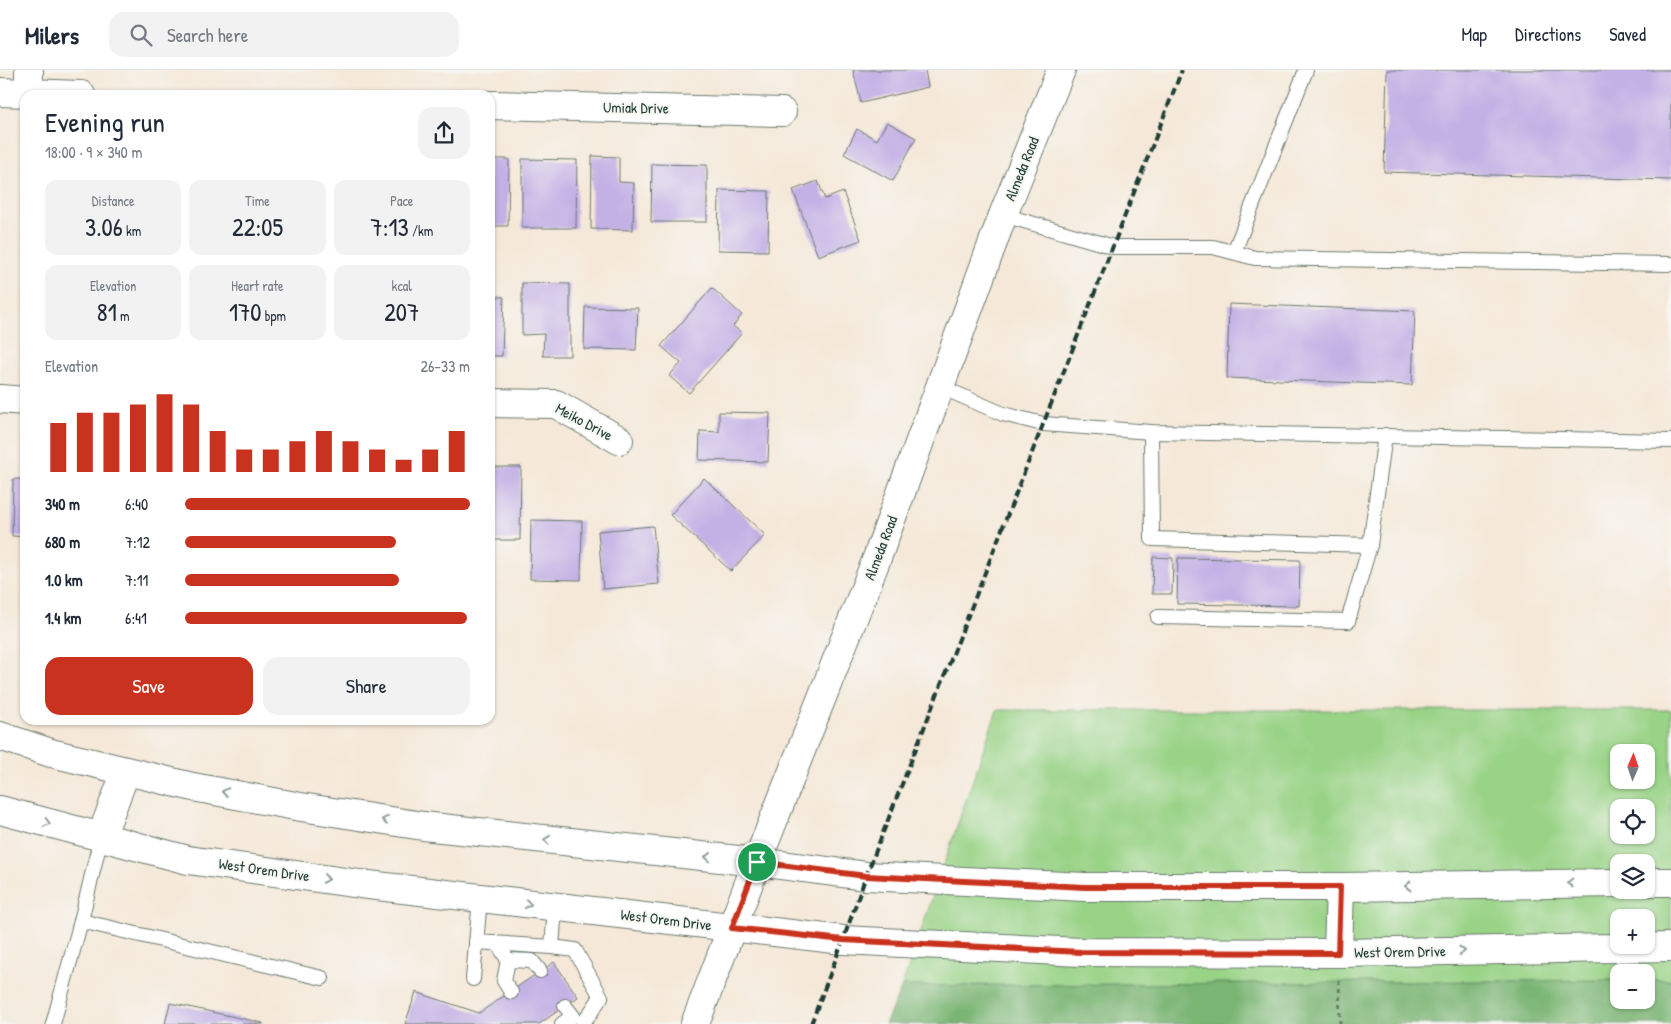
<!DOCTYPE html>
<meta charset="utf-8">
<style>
:root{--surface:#fff;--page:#f2f2f3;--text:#1f2937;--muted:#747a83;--line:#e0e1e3;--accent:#c8321e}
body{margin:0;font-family:"Patrick Hand",sans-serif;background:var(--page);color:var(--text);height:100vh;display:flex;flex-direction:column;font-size:19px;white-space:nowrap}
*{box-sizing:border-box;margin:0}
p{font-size:16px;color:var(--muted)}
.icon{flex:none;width:28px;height:28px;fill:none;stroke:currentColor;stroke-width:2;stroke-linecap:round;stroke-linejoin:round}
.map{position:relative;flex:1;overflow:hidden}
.side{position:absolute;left:20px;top:20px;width:475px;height:635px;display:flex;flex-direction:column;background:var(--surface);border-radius:15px;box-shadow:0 1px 4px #0004}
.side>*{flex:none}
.needle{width:32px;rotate:2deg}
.tools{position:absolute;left:1610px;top:674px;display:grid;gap:10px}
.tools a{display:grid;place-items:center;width:45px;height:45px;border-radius:10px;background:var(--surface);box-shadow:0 1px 4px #0004;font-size:25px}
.pin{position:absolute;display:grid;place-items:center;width:42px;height:42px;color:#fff;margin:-21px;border:2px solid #fff;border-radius:50%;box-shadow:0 1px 5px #0007}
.round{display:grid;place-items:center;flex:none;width:52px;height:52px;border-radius:15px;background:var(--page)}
.overview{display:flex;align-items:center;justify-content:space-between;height:85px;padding:0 25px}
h1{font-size:28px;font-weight:600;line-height:38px}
.stats{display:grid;grid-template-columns:repeat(3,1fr);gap:8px;height:85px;padding:5px 25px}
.stats div{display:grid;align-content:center;border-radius:12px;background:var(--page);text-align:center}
.stats b{font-size:25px;font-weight:600}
.stats small{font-size:14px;font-weight:400}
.stats p{font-size:14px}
.chart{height:140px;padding:10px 25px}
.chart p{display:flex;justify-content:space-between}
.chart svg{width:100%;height:90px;margin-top:5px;stroke:var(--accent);stroke-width:6}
.button{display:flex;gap:10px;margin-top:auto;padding:10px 25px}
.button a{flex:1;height:58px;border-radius:15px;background:var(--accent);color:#fff;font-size:20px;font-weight:600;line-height:58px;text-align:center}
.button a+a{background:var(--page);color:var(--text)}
ul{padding:0 25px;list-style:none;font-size:16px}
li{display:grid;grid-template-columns:80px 60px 1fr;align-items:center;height:38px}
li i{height:12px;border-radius:6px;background:var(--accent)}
header{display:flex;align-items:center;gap:30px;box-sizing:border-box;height:70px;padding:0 25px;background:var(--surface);border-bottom:1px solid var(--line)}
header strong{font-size:24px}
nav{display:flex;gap:28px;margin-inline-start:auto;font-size:18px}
.search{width:350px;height:45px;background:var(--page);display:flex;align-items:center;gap:12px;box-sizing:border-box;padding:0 18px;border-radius:15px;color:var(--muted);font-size:19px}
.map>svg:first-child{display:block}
.green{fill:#99d386;stroke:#5c885d;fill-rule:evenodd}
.forest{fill:#7ab573;stroke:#4c7954}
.building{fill:#c3b0e5}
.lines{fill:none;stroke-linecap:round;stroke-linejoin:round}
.service-casing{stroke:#6a796d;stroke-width:16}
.minor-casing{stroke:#6a796d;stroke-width:30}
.secondary-casing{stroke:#6a796d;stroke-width:30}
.primary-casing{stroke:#6a796d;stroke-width:30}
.path{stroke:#6a796d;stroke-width:3;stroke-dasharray:4 4;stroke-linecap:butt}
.service{stroke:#fff;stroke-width:14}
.minor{stroke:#fff;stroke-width:28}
.secondary{stroke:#fff;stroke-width:28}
.primary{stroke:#fff;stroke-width:28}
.rail{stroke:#1f3d34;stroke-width:4;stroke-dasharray:8 4;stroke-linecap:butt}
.oneway{stroke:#8f9e9a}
.route-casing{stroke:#fff;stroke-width:10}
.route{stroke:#c8321e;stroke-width:6}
.labels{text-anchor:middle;stroke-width:4;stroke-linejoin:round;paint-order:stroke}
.street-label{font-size:15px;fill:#1f3d34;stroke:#f6f6f2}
</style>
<header>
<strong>Milers</strong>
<div class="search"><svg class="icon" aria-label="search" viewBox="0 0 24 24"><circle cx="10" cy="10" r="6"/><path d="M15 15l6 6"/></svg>Search here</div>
<nav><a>Map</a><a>Directions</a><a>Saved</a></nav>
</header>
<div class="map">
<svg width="1671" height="954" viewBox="0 0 1671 954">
<rect width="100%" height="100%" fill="#f6f6f2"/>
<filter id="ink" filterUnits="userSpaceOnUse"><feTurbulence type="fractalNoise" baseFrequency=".02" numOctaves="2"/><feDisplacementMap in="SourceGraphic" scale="10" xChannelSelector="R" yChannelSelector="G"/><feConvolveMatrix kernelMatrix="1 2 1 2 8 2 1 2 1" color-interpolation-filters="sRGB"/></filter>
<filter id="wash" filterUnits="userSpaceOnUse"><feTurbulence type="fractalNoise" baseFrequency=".0096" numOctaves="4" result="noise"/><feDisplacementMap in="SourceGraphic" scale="20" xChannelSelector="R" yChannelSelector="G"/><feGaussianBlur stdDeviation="1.12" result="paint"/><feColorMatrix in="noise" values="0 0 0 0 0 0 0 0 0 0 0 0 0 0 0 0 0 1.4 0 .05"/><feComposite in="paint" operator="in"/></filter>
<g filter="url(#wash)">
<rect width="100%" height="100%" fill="#f5e8d8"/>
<path class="green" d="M997 640H1671V910H1646V902H1619V910L902 916ZM1619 682H1646V710H1619ZM1619 738H1646V765H1619ZM1619 792H1646V820H1619ZM1619 848H1646V875H1619Z"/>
<polygon class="forest" points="1619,910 1619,930 1646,930 1646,910 1671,910 1671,954 885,954 902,916"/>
<g id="blocks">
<g class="building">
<polygon points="853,0 925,0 928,17 861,33"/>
<polygon points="1387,0 1671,0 1671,110 1384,102"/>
<polygon points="887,52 916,68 893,111 844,84 857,59 877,70"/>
<polygon points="592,86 619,87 619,112 634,113 633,160 591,159"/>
<polygon points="490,89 509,89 508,156 490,156"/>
<polygon points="522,89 577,90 576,158 522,158"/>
<polygon points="652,94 707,95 707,152 651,152"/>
<polygon points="818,111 825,129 843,122 861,170 818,186 793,120"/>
<polygon points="719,120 769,121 768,181 718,180"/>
<polygon points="522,213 570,214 570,286 543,286 544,264 522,265"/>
<polygon points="712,218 742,245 733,256 742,263 689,323 669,306 681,293 661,276"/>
<polygon points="490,227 504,227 502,286 490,286"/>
<polygon points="1229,234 1415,241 1412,315 1227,308"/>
<polygon points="585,237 638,238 636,280 584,279"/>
<polygon points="719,342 770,343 768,392 699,390 700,361 719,362"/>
<polygon points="490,397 521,397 520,470 490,470"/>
<polygon points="704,408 765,465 731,501 670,445"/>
<polygon points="13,409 25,409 25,467 12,466"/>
<polygon points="531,450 582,451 581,510 530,509"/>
<polygon points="653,456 659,514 603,519 598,461"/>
<polygon points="1153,487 1173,488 1172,524 1152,524"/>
<polygon points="1178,488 1300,490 1299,536 1177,534"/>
<polygon points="554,892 578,927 539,954 405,954 416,922 479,943"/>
<polygon points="170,933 263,953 263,954 165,954"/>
</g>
</g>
</g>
<g filter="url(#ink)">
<use href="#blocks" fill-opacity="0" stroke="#6a796d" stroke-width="1"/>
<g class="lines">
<defs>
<g id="service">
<polyline points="1003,145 1114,177 1213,177 1255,188 1671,194"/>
<polyline points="1234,182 1306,0"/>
<polyline points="941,317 1003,344 1043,354 1151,362 1671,371"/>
<polyline points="1151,362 1152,469 1370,475"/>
<polyline points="1158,547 1348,551 1370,475 1385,365"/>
<polyline points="555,837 552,877 575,880 601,927 583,954"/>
<polyline points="81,851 322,908"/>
<polyline points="476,872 552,877"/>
<polyline points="497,873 508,890 532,891 540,901"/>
<polyline points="508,890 504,911 511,922"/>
<polyline points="473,909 480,828"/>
<polyline points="53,954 81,851 101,767"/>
<polyline points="562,954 573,946 565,936"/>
</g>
<g id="minor">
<polyline points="0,22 81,25"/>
<polyline points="29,25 29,0"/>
<polyline points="490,35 782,42"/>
<polyline points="0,329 25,331"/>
<polyline points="490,333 556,334 619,370"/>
<polyline points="1338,883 1340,817"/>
</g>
<g id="secondary">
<polyline points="0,666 51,683 193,717 301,737 423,756 757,792 866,806 1085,817 1340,817 1619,813"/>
<polyline points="0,740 188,790 360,814 843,870 1081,882 1338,883 1671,877"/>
<polyline points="101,767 126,701"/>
<polyline points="1646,812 1671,812"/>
</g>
<polyline id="primary" points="695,954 757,792 877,488 1003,145 1061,0"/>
</defs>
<use href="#service" class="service-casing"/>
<use href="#minor" class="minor-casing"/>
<use href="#secondary" class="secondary-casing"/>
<use href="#primary" class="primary-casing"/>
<polyline class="path" points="1339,910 1340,954"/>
<use href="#service" class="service"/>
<use href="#minor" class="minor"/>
<use href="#secondary" class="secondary"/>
<use href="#primary" class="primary"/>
<polyline class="rail" points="811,954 843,870 866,806 1182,0"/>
</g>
<defs><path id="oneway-chevron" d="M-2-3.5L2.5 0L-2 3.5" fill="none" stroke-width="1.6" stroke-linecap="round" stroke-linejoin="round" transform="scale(1.25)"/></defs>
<g class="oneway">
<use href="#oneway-chevron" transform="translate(225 722) rotate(-170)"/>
<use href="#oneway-chevron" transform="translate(385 750) rotate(-171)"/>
<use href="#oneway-chevron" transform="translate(47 753) rotate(15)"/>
<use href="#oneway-chevron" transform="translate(547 770) rotate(-174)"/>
<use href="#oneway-chevron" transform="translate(708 787) rotate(-174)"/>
<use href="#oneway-chevron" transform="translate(326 809) rotate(8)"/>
<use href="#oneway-chevron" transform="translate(1570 813) rotate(179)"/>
<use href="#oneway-chevron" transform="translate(1408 816) rotate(179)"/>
<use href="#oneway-chevron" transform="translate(528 834) rotate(7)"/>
<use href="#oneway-chevron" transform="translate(1462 881) rotate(-1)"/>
</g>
</g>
<g class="lines" filter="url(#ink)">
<defs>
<polygon id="route" points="757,792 866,806 1085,817 1340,817 1338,883 1081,882 843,870 732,858"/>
</defs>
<use href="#route" class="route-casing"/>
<use href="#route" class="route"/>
</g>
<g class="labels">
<g class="street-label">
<text transform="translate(636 38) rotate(1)" y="5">Umiak Drive</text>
<text transform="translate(1022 99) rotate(-68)" y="5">Almeda Road</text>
<text transform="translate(584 352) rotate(28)" y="5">Meiko Drive</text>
<text transform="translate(881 478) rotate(-69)" y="5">Almeda Road</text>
<text transform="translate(264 800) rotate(8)" y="5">West Orem Drive</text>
<text transform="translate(666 850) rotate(7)" y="5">West Orem Drive</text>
<text transform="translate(1400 882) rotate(-1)" y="5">West Orem Drive</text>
</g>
</g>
</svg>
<div class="tools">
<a><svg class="needle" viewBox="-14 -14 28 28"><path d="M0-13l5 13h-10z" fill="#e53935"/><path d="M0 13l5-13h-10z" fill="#747a83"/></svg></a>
<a><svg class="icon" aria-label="locate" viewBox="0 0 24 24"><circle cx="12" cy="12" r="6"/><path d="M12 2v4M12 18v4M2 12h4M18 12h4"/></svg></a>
<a><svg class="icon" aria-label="layers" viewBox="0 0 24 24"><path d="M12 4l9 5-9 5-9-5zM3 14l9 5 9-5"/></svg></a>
<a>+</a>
<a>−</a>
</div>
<div class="pin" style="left:757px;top:792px;background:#1e9e55"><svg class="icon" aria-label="arrive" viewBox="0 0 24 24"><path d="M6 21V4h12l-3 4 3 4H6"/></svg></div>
<section class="side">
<div class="overview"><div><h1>Evening run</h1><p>18:00 · 9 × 340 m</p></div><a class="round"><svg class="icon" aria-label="share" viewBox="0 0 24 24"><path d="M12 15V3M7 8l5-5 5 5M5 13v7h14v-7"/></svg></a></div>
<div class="stats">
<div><p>Distance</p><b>3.06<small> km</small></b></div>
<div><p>Time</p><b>22:05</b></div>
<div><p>Pace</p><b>7:13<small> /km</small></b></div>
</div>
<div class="stats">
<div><p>Elevation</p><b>81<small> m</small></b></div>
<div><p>Heart rate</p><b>170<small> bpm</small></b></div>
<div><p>kcal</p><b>207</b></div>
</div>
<div class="chart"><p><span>Elevation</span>26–33 m</p>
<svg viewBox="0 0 160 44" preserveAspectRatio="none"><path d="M5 44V20M15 44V15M25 44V15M35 44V11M45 44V6M55 44V11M65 44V24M75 44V33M85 44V33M95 44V29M105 44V24M115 44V29M125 44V33M135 44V38M145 44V33M155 44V24"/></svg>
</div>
<ul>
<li><b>340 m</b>6:40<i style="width:100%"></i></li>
<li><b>680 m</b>7:12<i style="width:74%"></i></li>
<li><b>1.0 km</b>7:11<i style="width:75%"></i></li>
<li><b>1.4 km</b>6:41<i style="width:99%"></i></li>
</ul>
<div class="button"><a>Save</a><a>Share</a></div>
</section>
</div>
